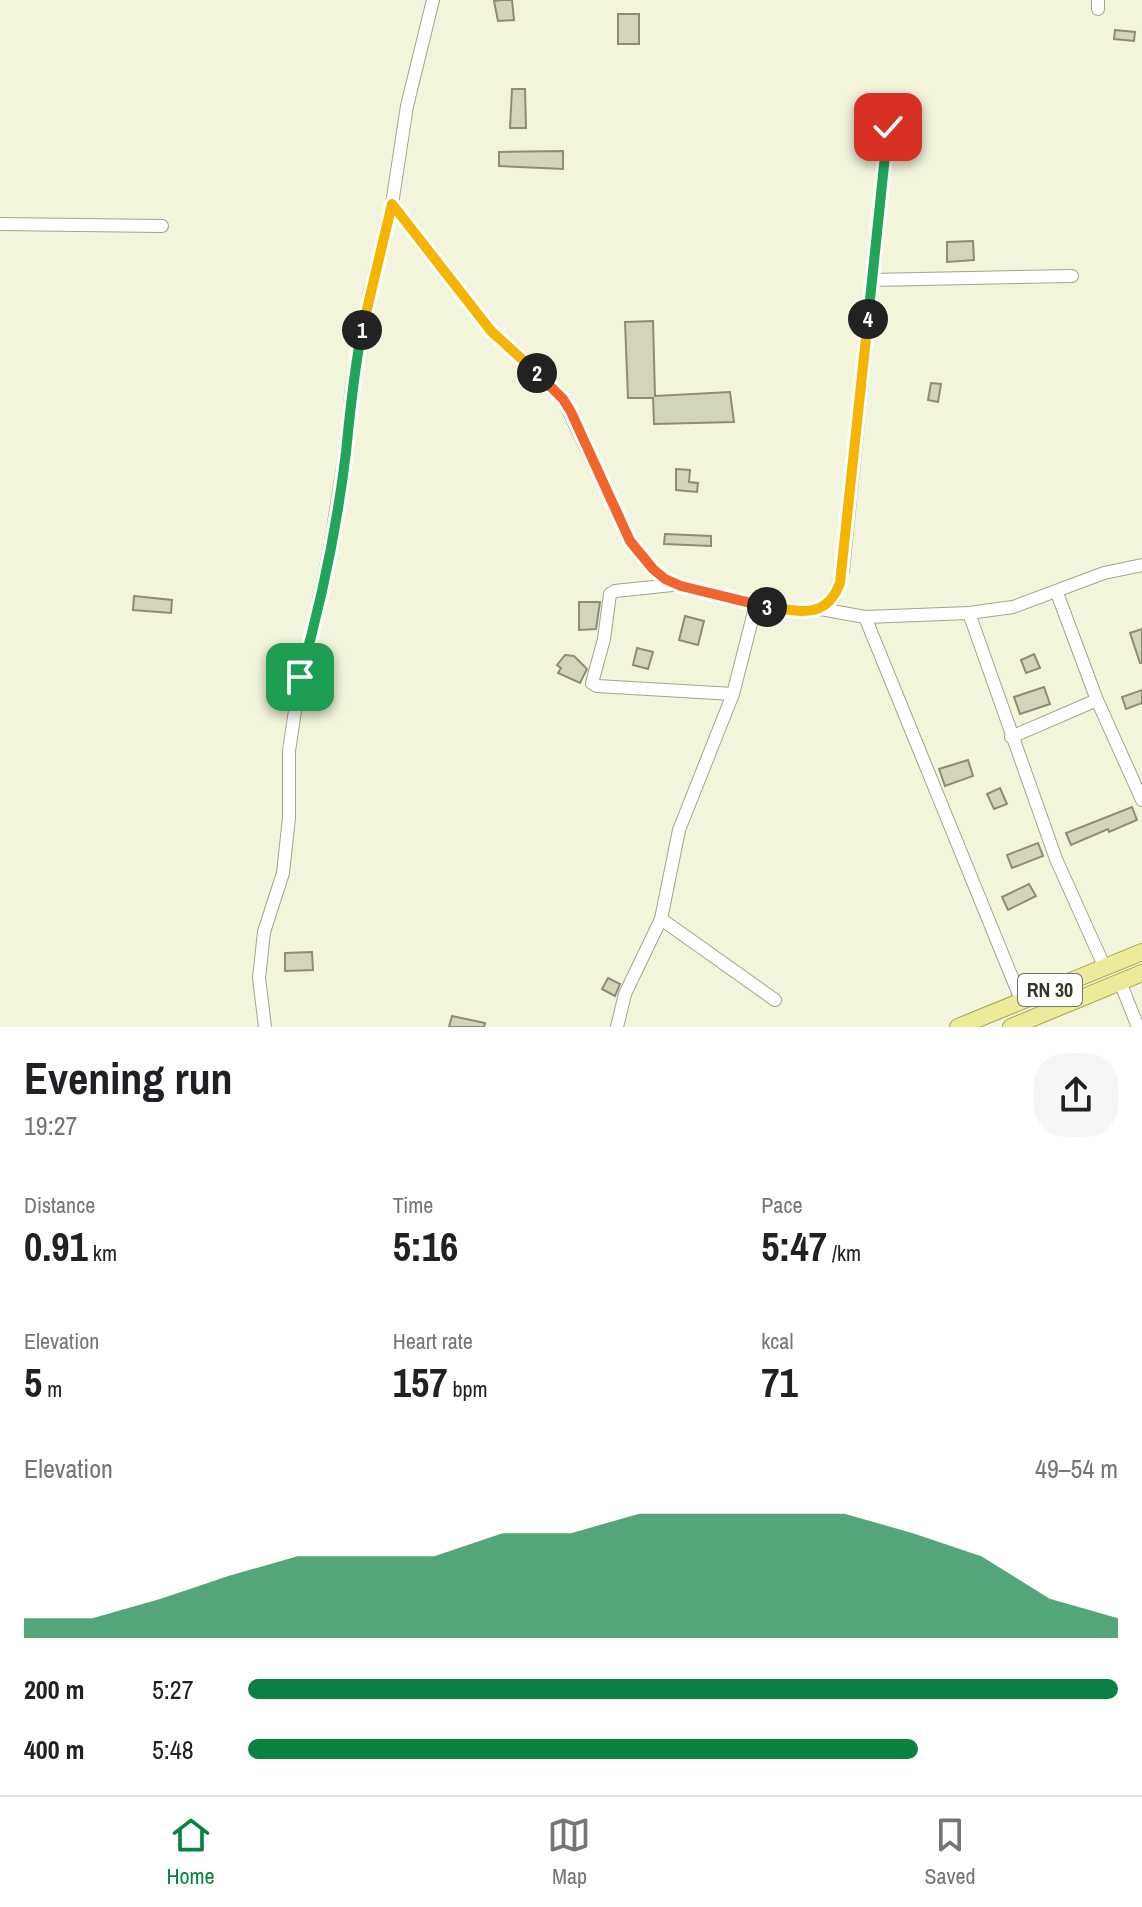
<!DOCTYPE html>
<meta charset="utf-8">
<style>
:root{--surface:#fff;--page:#f6f6f6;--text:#202124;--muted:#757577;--line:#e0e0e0;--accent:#0b8043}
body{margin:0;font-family:"Archivo Narrow",sans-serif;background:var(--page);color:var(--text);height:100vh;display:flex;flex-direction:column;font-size:30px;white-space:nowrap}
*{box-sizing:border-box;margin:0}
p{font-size:26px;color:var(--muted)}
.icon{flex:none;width:44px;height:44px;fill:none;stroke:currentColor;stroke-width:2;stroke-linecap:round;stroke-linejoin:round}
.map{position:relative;height:1027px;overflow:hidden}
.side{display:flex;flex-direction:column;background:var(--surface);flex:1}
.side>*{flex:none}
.pin{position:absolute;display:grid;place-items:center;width:68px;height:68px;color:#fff;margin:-34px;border-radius:16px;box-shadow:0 4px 12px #0006}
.km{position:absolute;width:40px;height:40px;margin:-20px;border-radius:50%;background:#222;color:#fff;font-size:22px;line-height:40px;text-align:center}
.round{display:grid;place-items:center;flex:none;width:84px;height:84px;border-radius:32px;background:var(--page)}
.summary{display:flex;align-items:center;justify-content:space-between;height:136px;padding:0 24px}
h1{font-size:44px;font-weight:800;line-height:60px}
.stats{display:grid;grid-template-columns:repeat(3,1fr);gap:12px;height:136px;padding:8px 24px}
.stats div{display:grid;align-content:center}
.stats b{font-size:40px;font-weight:800}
.stats small{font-size:22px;font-weight:400}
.stats p{font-size:22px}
.chart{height:224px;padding:16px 24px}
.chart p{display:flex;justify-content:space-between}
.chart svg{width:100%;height:144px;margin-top:8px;fill:var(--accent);opacity:.7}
ul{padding:0 24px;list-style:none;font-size:26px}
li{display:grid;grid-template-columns:128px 96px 1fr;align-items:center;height:60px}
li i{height:20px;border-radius:10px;background:var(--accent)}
.tab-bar{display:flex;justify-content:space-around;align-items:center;height:112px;border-top:2px solid var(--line);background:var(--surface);font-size:22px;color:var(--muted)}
.tab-bar a{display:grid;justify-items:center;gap:4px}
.tab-bar .on{color:var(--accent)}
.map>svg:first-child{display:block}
.building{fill:#d3d4bc;stroke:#8d8d77;stroke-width:2}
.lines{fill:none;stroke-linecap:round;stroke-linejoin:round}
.minor-casing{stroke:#a4a48e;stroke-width:14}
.major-casing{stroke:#a5a349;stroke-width:18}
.minor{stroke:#fff;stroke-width:12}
.major{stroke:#eceb9a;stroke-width:16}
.split-1-casing{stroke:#fff;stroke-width:16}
.split-2-casing{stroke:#fff;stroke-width:16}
.split-3-casing{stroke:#fff;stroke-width:16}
.split-4-casing{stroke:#fff;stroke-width:16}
.split-5-casing{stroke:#fff;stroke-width:16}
.split-1{stroke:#22a559;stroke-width:10}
.split-2{stroke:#f5b400;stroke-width:10}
.split-3{stroke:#f0652b;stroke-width:10}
.split-4{stroke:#f5b400;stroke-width:10}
.split-5{stroke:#22a559;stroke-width:10}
.labels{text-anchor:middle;stroke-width:6;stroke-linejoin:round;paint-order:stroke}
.shield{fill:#fff;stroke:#73736d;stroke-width:2}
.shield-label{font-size:20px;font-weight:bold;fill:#37372e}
</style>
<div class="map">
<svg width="1142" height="1027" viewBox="0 0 1142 1027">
<rect width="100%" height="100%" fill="#f3f4dc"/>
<g class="building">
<polygon points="502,0 512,0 514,20 498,21 494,1"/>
<rect x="618" y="14" width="21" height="30"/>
<polygon points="1115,30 1135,32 1134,41 1114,39"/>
<polygon points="512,89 525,89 526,128 510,128"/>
<polygon points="563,151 563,169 499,166 499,152"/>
<polygon points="973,241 974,260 947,262 947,242"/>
<polygon points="653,321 655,396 730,392 734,422 654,424 653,398 628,398 625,322"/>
<polygon points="931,383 941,384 938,402 928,400"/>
<polygon points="676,469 690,470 689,482 698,483 697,492 676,490"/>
<polygon points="665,534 711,536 711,546 664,544"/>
<polygon points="134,596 172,600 171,613 133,610"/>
<polygon points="579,602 600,602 596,629 579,630"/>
<polygon points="685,616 704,621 698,645 679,640"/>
<polygon points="1142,629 1142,663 1140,663 1130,633"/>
<polygon points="637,648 653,652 648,669 633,665"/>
<polygon points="1034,654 1040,668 1026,673 1021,660"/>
<polygon points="565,655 574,656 587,669 580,683 558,673 561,668 557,665"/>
<polygon points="1044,687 1050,704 1020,714 1014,697"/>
<polygon points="1142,690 1142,703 1126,709 1122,697"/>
<polygon points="968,760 973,776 945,786 939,769"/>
<polygon points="1000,788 1007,804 994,809 987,794"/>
<polygon points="1132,807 1137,820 1109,832 1108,829 1071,845 1066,833"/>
<polygon points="1038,843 1043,856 1012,868 1007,855"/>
<polygon points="1029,884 1036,896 1008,910 1002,897"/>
<polygon points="312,952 313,970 285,971 285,953"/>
<polygon points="608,978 620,984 615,996 602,989"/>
<polygon points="452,1016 485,1023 484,1027 449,1027"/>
</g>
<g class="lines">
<defs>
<g id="minor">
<polyline points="1098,9 1098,0"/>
<polyline points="392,204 491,331 563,399 630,541 653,569 665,579 681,586 767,607 804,611 821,609 865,617 969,613 1013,607 1104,573 1142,565"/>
<polyline points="0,224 162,226"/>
<polyline points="871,280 1072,276"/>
<polyline points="672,585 615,591 610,594 604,639 592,683 597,686 733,694"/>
<polyline points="1057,593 1097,700 1142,800"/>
<polyline points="821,609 834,597 843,570 888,127"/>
<polyline points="969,613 1056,859 1105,968"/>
<polyline points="865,617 1022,1002"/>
<polyline points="1011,737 1097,700"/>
<polyline points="661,919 775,1000"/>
<polyline points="1120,982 1138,1027"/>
<polyline points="265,1027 259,978 264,932 283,873 289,818 289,751 300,677 311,637 330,548 345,454 352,386 369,296 392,204 407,106 433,0"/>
<polyline points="617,1027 625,994 661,919 679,830 733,694 756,604"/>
</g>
<g id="major">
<polyline points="958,1027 1142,952"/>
<polyline points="1011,1027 1142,973"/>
</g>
</defs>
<use href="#minor" class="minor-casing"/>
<use href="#major" class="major-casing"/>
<use href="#minor" class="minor"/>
<use href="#major" class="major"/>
</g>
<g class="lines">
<defs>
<path id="split-1" d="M300 677C321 604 337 527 346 452 350 411 354 371 362 330"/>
<polyline id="split-2" points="362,330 392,204 491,331 537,373"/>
<polyline id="split-3" points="537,373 563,399 571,412 630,541 653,569 665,579 681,586 767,607"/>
<path id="split-4" d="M767 607C800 611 826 620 840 583L868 319"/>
<polyline id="split-5" points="868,319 888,127"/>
</defs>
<use href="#split-1" class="split-1-casing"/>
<use href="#split-2" class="split-2-casing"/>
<use href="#split-3" class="split-3-casing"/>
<use href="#split-4" class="split-4-casing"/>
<use href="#split-5" class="split-5-casing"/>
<use href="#split-1" class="split-1"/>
<use href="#split-2" class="split-2"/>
<use href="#split-3" class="split-3"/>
<use href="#split-4" class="split-4"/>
<use href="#split-5" class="split-5"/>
</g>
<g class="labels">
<rect class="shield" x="1018" y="974" width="64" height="32" rx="6"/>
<g class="shield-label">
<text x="1050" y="997">RN 30</text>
</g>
</g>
</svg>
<div class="pin" style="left:300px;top:677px;background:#1e9e55"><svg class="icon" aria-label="arrive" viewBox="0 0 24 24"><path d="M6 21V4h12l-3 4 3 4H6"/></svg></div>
<div class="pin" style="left:888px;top:127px;background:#d93025"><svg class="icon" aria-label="check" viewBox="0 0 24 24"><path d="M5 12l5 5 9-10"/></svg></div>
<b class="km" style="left:362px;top:330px">1</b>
<b class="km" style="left:537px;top:373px">2</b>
<b class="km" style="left:767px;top:607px">3</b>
<b class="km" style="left:868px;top:319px">4</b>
</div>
<section class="side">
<div class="summary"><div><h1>Evening run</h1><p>19:27</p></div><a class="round"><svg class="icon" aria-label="share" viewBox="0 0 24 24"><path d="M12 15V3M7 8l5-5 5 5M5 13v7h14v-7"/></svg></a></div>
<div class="stats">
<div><p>Distance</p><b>0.91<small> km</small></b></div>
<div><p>Time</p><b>5:16</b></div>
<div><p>Pace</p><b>5:47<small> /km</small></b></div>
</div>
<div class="stats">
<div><p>Elevation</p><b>5<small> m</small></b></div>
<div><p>Heart rate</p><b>157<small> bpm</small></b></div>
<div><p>kcal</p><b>71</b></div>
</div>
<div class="chart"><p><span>Elevation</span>49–54 m</p>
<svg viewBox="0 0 160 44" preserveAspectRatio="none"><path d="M0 44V38L10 38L20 32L30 25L40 19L50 19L60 19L70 12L80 12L90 6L100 6L110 6L120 6L130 12L140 19L150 32L160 38V44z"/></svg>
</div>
<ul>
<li><b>200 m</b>5:27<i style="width:100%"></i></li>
<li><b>400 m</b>5:48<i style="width:77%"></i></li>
</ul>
</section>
<nav class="tab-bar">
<a class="on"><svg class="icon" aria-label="home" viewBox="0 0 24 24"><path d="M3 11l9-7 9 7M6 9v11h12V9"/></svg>Home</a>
<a><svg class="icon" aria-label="map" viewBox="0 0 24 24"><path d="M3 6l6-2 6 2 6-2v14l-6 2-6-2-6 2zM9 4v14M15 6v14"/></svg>Map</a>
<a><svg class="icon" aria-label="saved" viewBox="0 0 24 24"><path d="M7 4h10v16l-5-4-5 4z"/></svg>Saved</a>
</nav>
